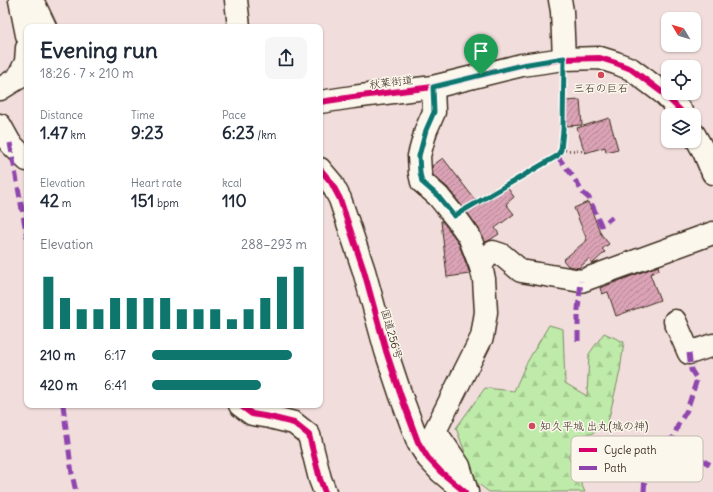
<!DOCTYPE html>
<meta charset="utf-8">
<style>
:root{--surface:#fff;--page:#f6f6f7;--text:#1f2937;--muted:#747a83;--accent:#0f766e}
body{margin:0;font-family:Delius,"Klee One",sans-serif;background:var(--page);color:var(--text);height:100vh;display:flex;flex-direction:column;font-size:15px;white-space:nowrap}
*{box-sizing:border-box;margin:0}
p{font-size:13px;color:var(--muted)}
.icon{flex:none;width:22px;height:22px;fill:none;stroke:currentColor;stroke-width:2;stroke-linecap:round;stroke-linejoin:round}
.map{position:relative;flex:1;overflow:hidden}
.details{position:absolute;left:24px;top:24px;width:299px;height:384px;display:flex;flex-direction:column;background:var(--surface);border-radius:8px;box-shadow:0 1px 3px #0004}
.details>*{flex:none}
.needle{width:26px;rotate:308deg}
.buttons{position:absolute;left:661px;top:12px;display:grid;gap:8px}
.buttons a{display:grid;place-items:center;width:40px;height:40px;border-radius:8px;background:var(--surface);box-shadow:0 1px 3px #0004;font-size:20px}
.pin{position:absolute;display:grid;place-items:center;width:34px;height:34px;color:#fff;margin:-41px -17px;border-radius:50% 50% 50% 0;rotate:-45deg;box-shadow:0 0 4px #0007}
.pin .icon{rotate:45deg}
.round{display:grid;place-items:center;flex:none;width:42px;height:42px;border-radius:8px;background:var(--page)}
.summary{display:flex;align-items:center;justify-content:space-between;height:68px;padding:0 16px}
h1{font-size:22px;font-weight:700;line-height:30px}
.figures{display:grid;grid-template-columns:repeat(3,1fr);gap:6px;height:68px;padding:4px 16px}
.figures div{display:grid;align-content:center}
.figures b{font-size:17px;font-weight:700}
.figures small{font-size:11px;font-weight:400}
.figures p{font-size:11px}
.chart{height:112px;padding:8px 16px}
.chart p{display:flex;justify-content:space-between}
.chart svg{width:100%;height:72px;margin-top:4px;stroke:var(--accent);stroke-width:6}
ul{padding:0 16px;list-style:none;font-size:13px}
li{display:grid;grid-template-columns:64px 48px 1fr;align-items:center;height:30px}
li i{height:10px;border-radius:5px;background:var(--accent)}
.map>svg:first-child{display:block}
.forest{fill:url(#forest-firs);stroke:#7c8a64}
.building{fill:url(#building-hatch);stroke:#3b2a1e}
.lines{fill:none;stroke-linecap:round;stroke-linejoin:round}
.minor-casing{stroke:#3b2a1e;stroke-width:25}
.highway-casing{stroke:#3b2a1e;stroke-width:25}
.path{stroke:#3b2a1e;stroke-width:2.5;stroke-dasharray:1 3;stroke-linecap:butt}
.minor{stroke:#fbf7ec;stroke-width:22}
.highway{stroke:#fbf7ec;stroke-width:22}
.quiet{stroke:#8e44ad;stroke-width:5;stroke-dasharray:10 5;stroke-linecap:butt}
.cycleway-casing{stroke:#fbf7ec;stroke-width:8}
.cycleway{stroke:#d6006c;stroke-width:6}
.route-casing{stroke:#fff;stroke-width:8}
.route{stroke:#0f766e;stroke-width:5}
.poi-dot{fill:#d1495b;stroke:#fbf7ec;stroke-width:1.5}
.labels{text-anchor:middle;stroke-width:3;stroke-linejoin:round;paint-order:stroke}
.street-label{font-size:11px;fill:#3b2a1e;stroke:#fbf7ec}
.poi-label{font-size:11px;fill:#3b2a1e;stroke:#fbf7ec}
.key{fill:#fbf7ec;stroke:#c1baae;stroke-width:1}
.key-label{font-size:11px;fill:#3b2a1e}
</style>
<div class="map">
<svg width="713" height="492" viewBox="0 0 713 492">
<defs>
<pattern id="forest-firs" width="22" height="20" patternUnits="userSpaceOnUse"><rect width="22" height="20" fill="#beeba9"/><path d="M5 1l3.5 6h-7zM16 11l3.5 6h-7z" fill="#a4ca91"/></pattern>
<pattern id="building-hatch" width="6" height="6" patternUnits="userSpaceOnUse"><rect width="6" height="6" fill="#dba3b6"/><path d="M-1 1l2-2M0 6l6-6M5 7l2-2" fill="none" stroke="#b38593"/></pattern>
</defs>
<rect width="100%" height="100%" fill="#f1dedc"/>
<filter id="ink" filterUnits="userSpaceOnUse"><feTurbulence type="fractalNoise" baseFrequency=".025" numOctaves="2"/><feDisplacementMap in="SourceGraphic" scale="8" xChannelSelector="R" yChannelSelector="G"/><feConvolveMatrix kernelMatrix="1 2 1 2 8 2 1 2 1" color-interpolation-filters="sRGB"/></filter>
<g filter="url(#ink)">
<polygon class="forest" points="549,325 563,329 565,383 587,396 589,354 604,333 624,342 620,371 607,426 584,437 568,456 585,492 489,492 476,482 456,428 485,388 514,391 526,364"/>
<g class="building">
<polygon points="580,100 582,125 566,126 564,101"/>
<polygon points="609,118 618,149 606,152 605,147 585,153 577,128"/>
<polygon points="443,158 479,205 507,187 514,197 506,204 514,214 495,228 499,234 488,241 485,242 479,229 469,215 448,188 433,175 432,166"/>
<polygon points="588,202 601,234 609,244 602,249 605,252 592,264 589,259 579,268 568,266 563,260 587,240 574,208"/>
<polygon points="441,221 442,221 449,230 458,242 470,274 447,277"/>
<polygon points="658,266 659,270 650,274 660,300 616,316 608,292 602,294 600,288"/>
</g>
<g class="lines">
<defs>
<g id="minor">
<polyline points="20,0 27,35"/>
<polyline points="560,0 562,11 564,59"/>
<polyline points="22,9 35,6 45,27"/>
<polyline points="433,87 434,112 426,130 419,156 420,173 422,182 438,196 459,222 469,236 481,267"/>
<polyline points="0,89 18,78 26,62 27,48"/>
<polyline points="320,102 353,97 433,87 522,65 564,59 600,58 616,63 631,69 663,93 680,110 683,115"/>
<polyline points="0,125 10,143 27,160"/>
<polyline points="694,134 704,152 713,173"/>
<polyline points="675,321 689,353 713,345"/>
<polyline points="240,405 252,414 270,417 294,423 309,435 320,479 325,492"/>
<polyline points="467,492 459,466 435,431 482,337 486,312 484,279 481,267 485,259 493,252 502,255 521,271 581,281 713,233"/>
</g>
<g id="highway">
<polyline points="236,0 239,27"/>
<polyline points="320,169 331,182 340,199 364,271 386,351 401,396 418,442 428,458 441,472 465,492"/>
</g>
</defs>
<use href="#minor" class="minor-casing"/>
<use href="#highway" class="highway-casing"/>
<g class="path">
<polyline points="561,150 583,151"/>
<polyline points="470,206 557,156 561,150 563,130 564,77"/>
</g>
<use href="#minor" class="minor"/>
<use href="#highway" class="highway"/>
<g class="quiet">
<polyline points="10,143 27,237"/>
<polyline points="557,156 572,175 583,193 589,198 601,225 605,223 612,217"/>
<polyline points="578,341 578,309 581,281"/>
<polyline points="689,353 691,370 697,379 687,410 678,425 674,437 661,446 663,449 692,455 713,466"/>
<polyline points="63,405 72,474 76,492"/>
<polyline points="644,492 645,476 648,469 663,449"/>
</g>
<defs>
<g id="cycleway">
<polyline points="320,102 353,97 433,87 522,65 564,59 600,58 616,63 631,69 663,93 680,110 683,115"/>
<polyline points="320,169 331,182 340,199 364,271 386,351 401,396 418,442 428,458 441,472 465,492"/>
<polyline points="240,405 252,414 270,417 294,423 309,435 320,479 325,492"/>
</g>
</defs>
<use href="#cycleway" class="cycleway-casing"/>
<use href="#cycleway" class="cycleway"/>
</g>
</g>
<g class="lines" filter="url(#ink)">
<defs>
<polygon id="route" points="564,58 563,130 561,150 557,156 454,216 438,196 422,182 420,173 419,156 426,130 434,112 433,87 522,65"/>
</defs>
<use href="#route" class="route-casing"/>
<use href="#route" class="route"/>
</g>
<g class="poi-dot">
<circle cx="601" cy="75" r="4"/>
<circle cx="532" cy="426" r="4"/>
</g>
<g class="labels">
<g class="street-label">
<text transform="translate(391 82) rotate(-7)" y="4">秋葉街道</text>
<text transform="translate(392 334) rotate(74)" y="4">国道256号</text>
</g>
<g class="poi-label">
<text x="601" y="92">三石の巨石</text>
<text x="540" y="430" text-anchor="start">知久平城 出丸(城の神)</text>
</g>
</g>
<rect x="571" y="436" width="132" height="46" rx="6" class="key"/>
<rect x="579" y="448" width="18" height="4" fill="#d6006c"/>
<rect x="579" y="466" width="18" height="4" fill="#8e44ad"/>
<g class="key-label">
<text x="604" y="454">Cycle path</text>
<text x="604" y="472">Path</text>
</g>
</svg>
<div class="buttons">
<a><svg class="needle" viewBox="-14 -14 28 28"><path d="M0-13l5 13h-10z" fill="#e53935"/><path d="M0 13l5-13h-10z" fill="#747a83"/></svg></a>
<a><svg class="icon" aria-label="locate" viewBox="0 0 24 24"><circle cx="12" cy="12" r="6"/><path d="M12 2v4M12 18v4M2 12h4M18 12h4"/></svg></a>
<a><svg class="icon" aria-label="layers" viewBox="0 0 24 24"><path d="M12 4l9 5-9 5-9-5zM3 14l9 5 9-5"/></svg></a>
</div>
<div class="pin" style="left:481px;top:75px;background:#1e9e55"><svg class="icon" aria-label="arrive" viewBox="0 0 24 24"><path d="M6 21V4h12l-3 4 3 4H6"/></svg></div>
<section class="details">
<div class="summary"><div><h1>Evening run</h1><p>18:26 · 7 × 210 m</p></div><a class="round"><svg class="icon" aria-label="share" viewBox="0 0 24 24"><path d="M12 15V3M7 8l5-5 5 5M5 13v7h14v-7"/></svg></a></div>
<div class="figures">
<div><p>Distance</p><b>1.47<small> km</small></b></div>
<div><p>Time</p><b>9:23</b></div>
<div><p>Pace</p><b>6:23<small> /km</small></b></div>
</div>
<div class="figures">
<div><p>Elevation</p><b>42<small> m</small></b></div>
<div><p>Heart rate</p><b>151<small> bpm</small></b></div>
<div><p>kcal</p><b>110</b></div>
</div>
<div class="chart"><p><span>Elevation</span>288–293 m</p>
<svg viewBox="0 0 160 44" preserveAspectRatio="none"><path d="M5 44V12M15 44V25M25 44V32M35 44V32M45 44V25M55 44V25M65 44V25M75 44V25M85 44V32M95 44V32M105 44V32M115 44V38M125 44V32M135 44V25M145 44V12M155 44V6"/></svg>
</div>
<ul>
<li><b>210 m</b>6:17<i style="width:90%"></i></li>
<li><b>420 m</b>6:41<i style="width:70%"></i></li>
</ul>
</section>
</div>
